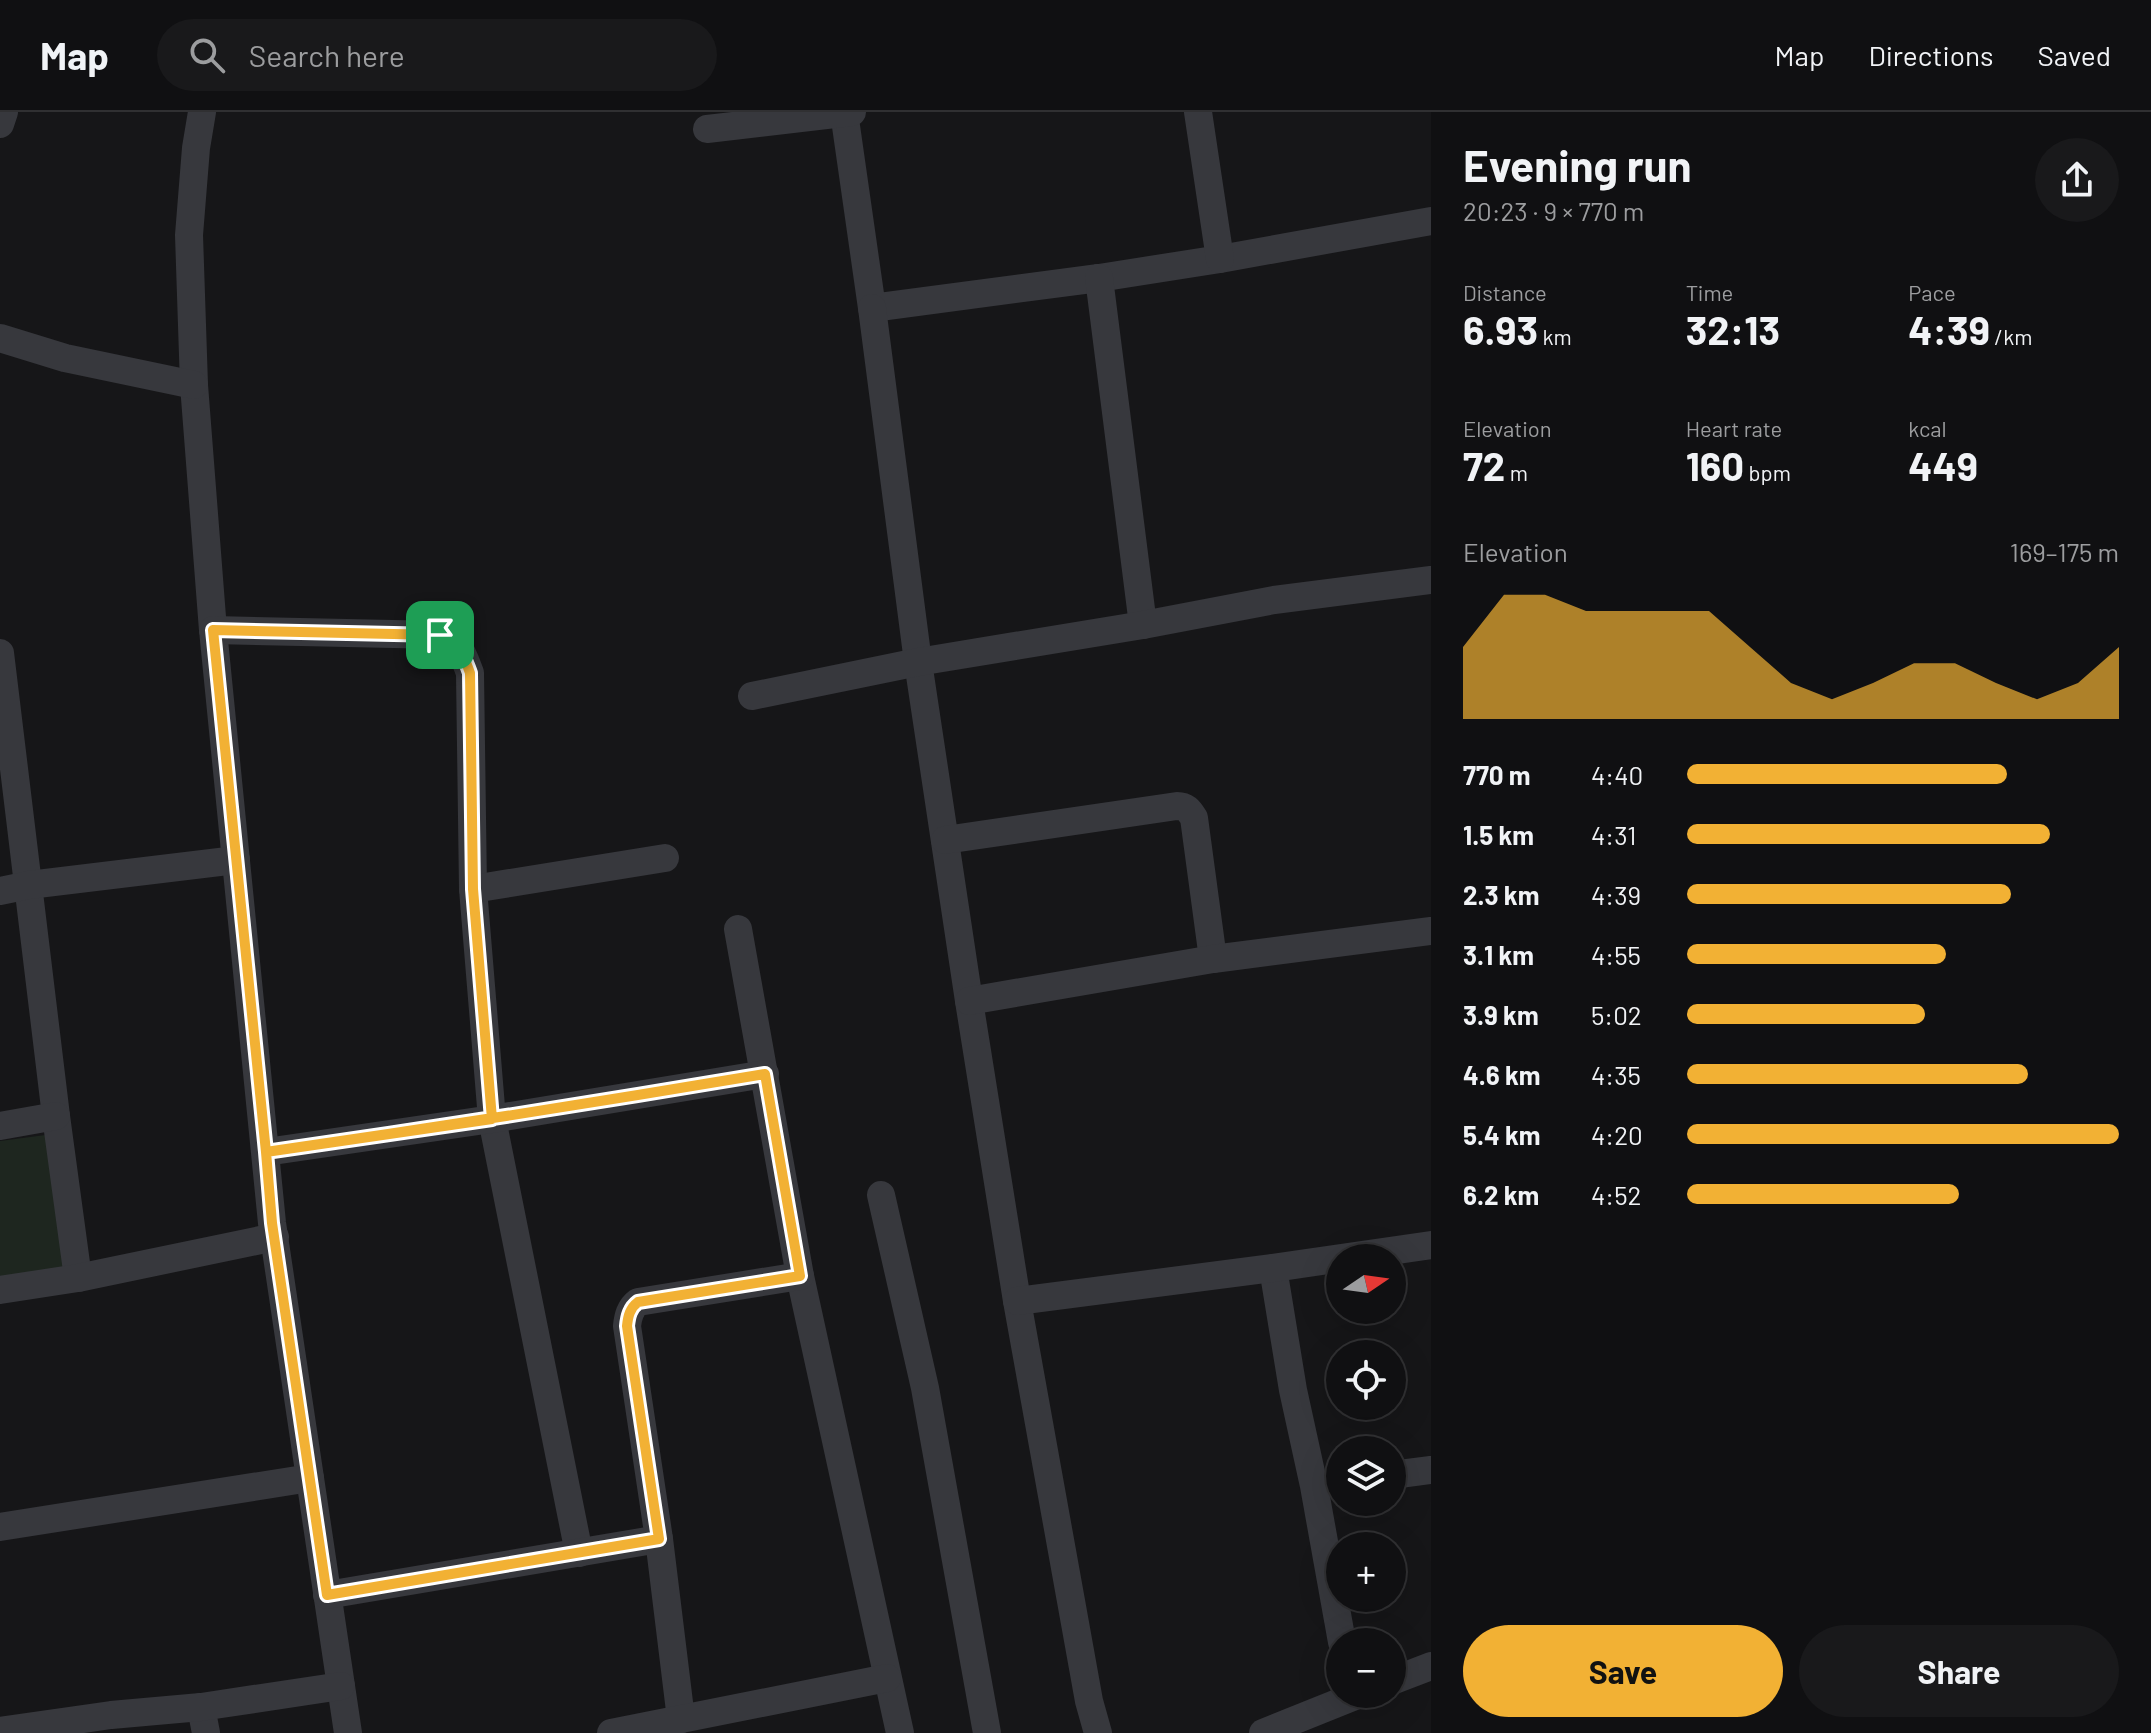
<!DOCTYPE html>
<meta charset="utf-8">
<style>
:root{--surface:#101012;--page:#19191b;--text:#f1f3f6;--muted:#9c9d9f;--line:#303032;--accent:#f2b134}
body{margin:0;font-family:Barlow,sans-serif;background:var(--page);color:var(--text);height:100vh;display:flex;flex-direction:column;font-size:30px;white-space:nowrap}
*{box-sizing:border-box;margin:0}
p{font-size:26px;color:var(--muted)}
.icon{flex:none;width:44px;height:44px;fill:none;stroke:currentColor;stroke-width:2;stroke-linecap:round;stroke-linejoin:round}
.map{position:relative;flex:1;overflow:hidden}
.details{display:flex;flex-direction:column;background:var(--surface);width:720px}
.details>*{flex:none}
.needle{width:52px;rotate:77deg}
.buttons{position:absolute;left:1326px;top:1132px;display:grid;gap:16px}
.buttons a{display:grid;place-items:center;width:80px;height:80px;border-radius:50%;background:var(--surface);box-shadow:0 8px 32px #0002,0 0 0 2px var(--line);font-size:40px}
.pin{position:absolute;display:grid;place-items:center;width:68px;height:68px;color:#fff;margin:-34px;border-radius:16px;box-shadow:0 4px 12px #0006}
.round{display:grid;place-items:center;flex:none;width:84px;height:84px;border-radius:42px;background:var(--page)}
.headline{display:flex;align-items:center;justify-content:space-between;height:136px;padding:0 32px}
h1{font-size:44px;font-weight:700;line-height:60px}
.metrics{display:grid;grid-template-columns:repeat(3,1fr);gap:12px;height:136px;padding:8px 32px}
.metrics div{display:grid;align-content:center}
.metrics b{font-size:40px;font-weight:700}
.metrics small{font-size:22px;font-weight:400}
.metrics p{font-size:22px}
.chart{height:224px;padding:16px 32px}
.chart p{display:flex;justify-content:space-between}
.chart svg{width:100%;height:144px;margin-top:8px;fill:var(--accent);opacity:.7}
.cta{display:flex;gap:16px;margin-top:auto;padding:16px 32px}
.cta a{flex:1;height:92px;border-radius:48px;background:var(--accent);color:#111;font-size:32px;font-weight:700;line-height:92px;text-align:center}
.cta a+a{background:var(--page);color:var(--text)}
ul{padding:0 32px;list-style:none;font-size:26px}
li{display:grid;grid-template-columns:128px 96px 1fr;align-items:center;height:60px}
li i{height:20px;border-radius:10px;background:var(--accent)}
header{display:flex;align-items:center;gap:48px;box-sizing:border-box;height:112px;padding:0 40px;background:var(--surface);border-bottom:2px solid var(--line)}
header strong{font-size:38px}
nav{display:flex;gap:44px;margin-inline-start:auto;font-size:28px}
.search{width:560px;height:72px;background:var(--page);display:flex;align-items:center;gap:20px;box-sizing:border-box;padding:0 28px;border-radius:44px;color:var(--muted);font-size:30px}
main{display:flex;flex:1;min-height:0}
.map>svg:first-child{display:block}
.park{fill:#1e261f}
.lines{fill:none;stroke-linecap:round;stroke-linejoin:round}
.minor{stroke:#37383d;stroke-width:28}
.route-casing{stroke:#fff;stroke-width:16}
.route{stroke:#f2b134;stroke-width:10}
</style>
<header>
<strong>Map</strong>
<div class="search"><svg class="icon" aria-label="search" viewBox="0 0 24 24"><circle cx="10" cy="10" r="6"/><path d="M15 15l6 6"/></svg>Search here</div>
<nav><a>Map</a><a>Directions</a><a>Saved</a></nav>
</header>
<main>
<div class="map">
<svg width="1431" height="1621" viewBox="0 0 1431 1621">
<rect width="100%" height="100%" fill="#161618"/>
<polygon class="park" points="53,1022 69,1161 0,1172 0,1029"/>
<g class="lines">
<g class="minor">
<polyline points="202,0 196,36 189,123 194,273 213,518 272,1111 348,1621"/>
<polyline points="844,0 872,196 1099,166 1220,147 1431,109"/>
<polyline points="1198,0 1220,147"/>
<polyline points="0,12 4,0"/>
<polyline points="707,17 852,0"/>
<polyline points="1099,166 1143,513"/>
<polyline points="872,196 918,550 969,889 1017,1189 1089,1589 1098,1621"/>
<polyline points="0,226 65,246 194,273"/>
<path d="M213 518 440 523C461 532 462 540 470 561L473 777 492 1007 579 1441"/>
<polyline points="0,541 56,1004 78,1166"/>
<polyline points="752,584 918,550 1143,513 1274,488 1431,468"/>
<path d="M945 728 1177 694C1186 694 1189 698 1194 706L1213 847"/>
<polyline points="473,777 665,746"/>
<polyline points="0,779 29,773 236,748"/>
<polyline points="738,817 800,1164 900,1621"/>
<polyline points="969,889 1213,847 1431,819"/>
<polyline points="0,1014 56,1004"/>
<polyline points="266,1040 492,1007 765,962"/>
<polyline points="881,1083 925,1276 987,1621"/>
<polyline points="1273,1156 1293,1278 1314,1374 1342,1530"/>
<polyline points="0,1178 78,1166 275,1125"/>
<polyline points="1017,1189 1273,1156 1431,1133"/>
<polyline points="1392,1363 1431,1358"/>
<polyline points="0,1415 310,1366"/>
<polyline points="327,1483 659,1427"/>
<polyline points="1392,1569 1431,1554"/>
<polyline points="201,1595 206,1621"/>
<path d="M681 1607 659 1427 627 1214C628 1204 630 1196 638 1190L800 1164"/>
<polyline points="0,1619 111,1603 201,1595 341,1574"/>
<polyline points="611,1621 887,1566"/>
<polyline points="1263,1621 1360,1582"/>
</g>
</g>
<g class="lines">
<defs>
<path id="route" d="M440 523C461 532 462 540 470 561L473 777 492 1007 266 1040 272 1111 327 1483 659 1427 627 1214C628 1204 630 1196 638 1190L800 1164 765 962C599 990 433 1016 266 1040L213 518 440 523"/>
</defs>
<use href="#route" class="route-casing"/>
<use href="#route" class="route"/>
</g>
</svg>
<div class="buttons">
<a><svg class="needle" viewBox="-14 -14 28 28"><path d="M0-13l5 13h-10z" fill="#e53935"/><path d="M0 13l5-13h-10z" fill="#9c9d9f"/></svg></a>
<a><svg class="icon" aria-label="locate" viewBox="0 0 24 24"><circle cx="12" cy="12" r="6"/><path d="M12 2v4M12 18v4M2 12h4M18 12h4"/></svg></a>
<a><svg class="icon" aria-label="layers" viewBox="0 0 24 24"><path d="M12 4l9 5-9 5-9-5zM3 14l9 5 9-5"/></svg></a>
<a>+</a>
<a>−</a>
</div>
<div class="pin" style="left:440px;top:523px;background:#1e9e55"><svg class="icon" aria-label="arrive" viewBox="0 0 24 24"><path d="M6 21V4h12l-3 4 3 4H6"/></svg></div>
</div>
<section class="details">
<div class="headline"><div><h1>Evening run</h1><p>20:23 · 9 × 770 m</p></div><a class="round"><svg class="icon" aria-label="share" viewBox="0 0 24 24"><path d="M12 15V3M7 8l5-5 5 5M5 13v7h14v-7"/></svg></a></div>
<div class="metrics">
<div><p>Distance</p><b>6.93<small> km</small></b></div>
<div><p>Time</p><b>32:13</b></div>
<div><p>Pace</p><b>4:39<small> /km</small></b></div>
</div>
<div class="metrics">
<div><p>Elevation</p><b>72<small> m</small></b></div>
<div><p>Heart rate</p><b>160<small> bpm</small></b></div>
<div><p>kcal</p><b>449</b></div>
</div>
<div class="chart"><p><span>Elevation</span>169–175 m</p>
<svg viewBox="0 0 160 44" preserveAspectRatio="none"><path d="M0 44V22L10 6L20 6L30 11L40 11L50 11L60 11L70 22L80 33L90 38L100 33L110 27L120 27L130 33L140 38L150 33L160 22V44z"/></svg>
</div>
<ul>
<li><b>770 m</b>4:40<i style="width:74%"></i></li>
<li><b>1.5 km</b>4:31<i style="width:84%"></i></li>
<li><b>2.3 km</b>4:39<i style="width:75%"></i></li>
<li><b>3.1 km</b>4:55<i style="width:60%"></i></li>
<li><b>3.9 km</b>5:02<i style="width:55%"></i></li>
<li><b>4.6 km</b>4:35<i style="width:79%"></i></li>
<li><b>5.4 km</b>4:20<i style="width:100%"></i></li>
<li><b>6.2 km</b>4:52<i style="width:63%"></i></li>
</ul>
<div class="cta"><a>Save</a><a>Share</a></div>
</section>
</main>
